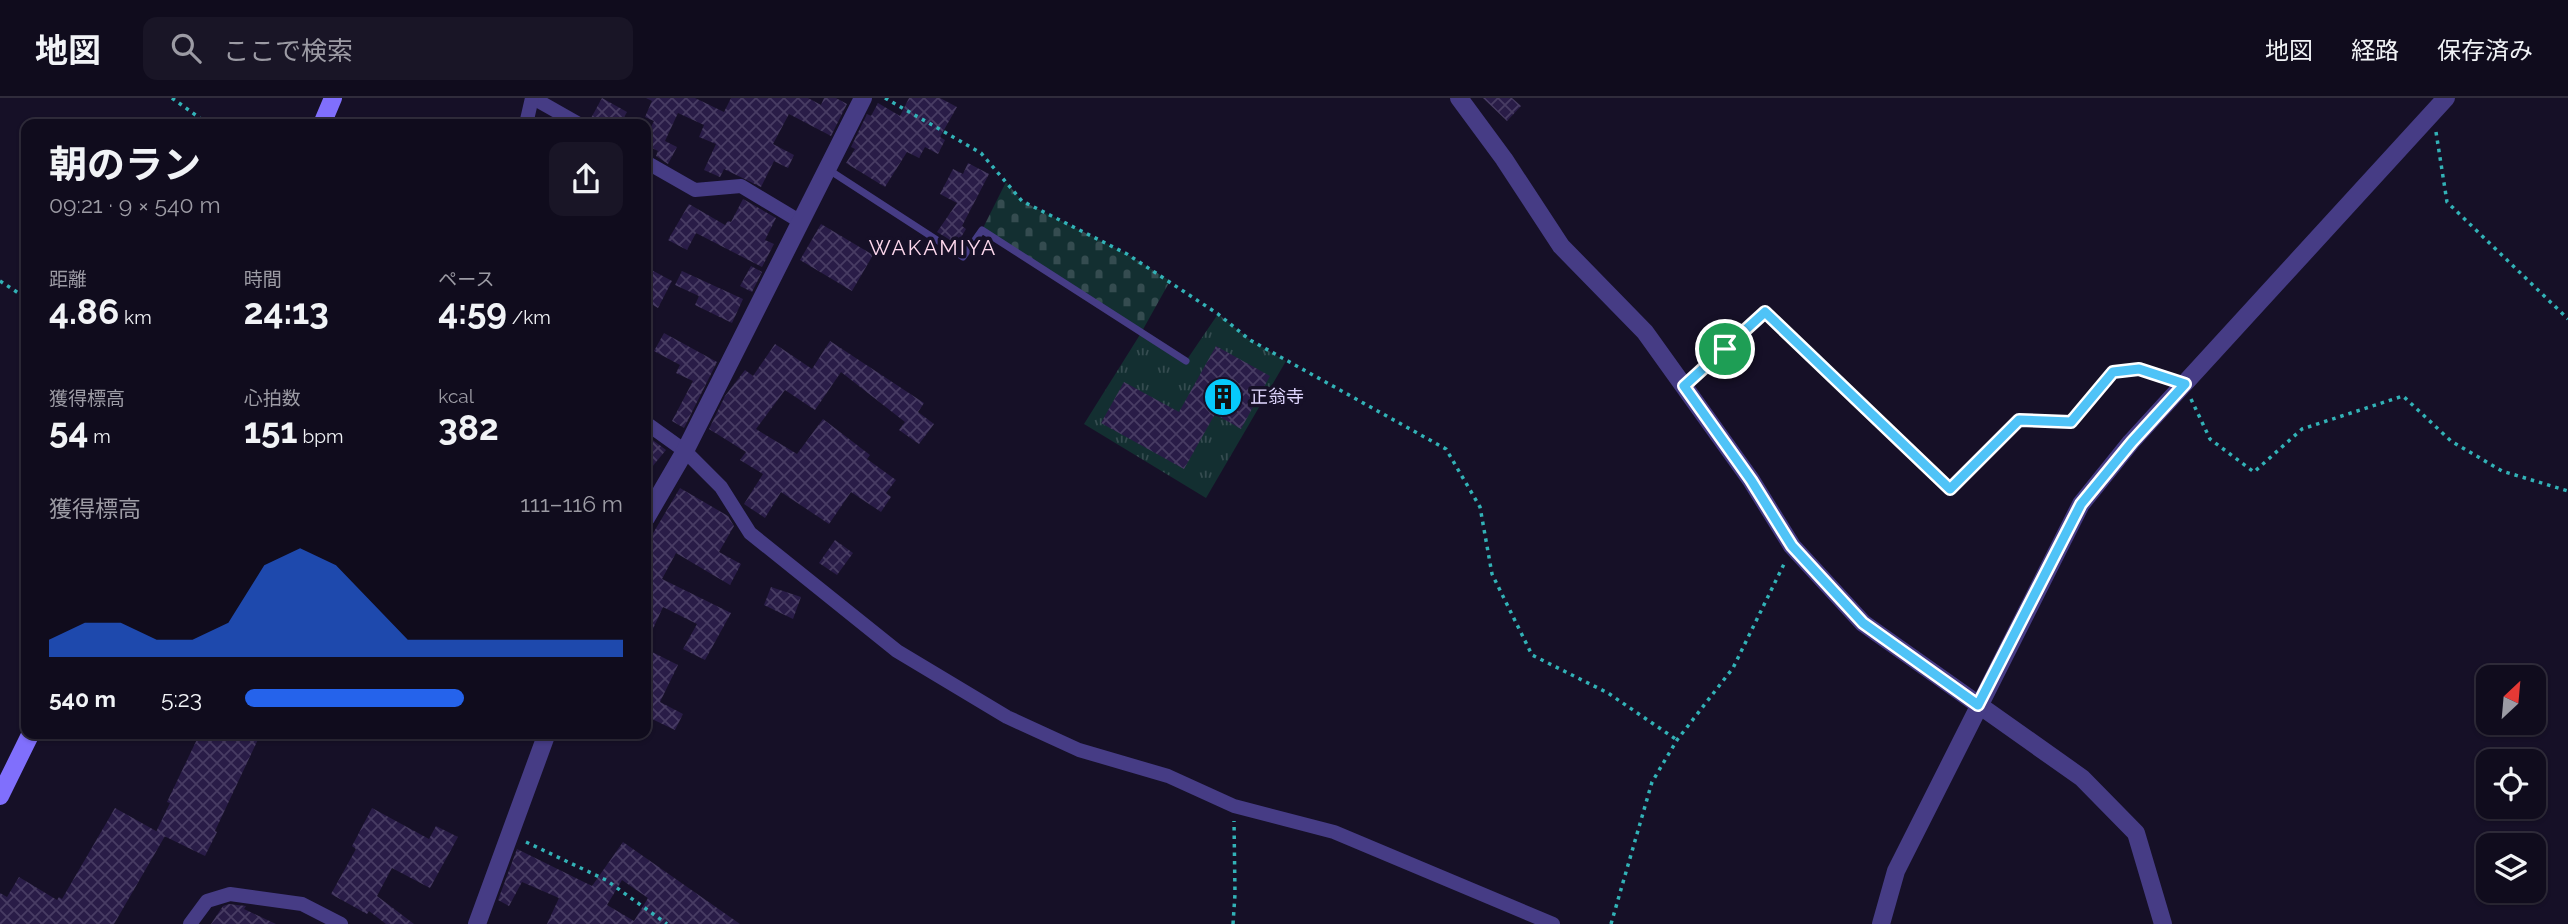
<!DOCTYPE html>
<html lang="ja">
<meta charset="utf-8">
<style>
:root{--surface:#100c1d;--page:#191526;--text:#f1f3f6;--muted:#9c9ba4;--line:#302c3b;--accent:#2563eb}
body{margin:0;font-family:Raleway,"Noto Sans JP",sans-serif;background:var(--page);color:var(--text);height:100vh;display:flex;flex-direction:column;font-size:26px;white-space:nowrap}
*{box-sizing:border-box;margin:0}
p{font-size:23px;color:var(--muted)}
.icon{flex:none;width:38px;height:38px;fill:none;stroke:currentColor;stroke-width:2;stroke-linecap:round;stroke-linejoin:round}
.map{position:relative;flex:1;overflow:hidden}
.side{position:absolute;left:21px;top:21px;width:630px;height:620px;display:flex;flex-direction:column;background:var(--surface);border-radius:14px;box-shadow:0 2px 5px #0004,0 0 0 2px var(--line)}
.side>*{flex:none}
.needle{width:46px;rotate:26deg}
.fabs{position:absolute;left:2476px;top:567px;display:grid;gap:14px}
.fabs a{display:grid;place-items:center;width:70px;height:70px;border-radius:14px;background:var(--surface);box-shadow:0 2px 5px #0004,0 0 0 2px var(--line);font-size:35px}
.pin{position:absolute;display:grid;place-items:center;width:60px;height:60px;color:#fff;margin:-30px;border:4px solid #fff;border-radius:50%;box-shadow:0 2px 7px #0007}
.round{display:grid;place-items:center;flex:none;width:74px;height:74px;border-radius:14px;background:var(--page)}
.summary{display:flex;align-items:center;justify-content:space-between;height:119px;padding:0 28px}
h1{font-size:38px;font-weight:700;line-height:52px}
.stats{display:grid;grid-template-columns:repeat(3,1fr);gap:10px;height:119px;padding:7px 28px}
.stats div{display:grid;align-content:center}
.stats b{font-size:35px;font-weight:700}
.stats small{font-size:19px;font-weight:400}
.stats p{font-size:19px}
.chart{height:196px;padding:14px 28px}
.chart p{display:flex;justify-content:space-between}
.chart svg{width:100%;height:126px;margin-top:7px;fill:var(--accent);opacity:.7}
ul{padding:0 28px;list-style:none;font-size:23px}
li{display:grid;grid-template-columns:112px 84px 1fr;align-items:center;height:52px}
li i{height:18px;border-radius:9px;background:var(--accent)}
header{display:flex;align-items:center;gap:42px;box-sizing:border-box;height:98px;padding:0 35px;background:var(--surface);border-bottom:2px solid var(--line)}
header strong{font-size:33px}
nav{display:flex;gap:38px;margin-inline-start:auto;font-size:24px}
.search{width:490px;height:63px;background:var(--page);display:flex;align-items:center;gap:18px;box-sizing:border-box;padding:0 24px;border-radius:14px;color:var(--muted);font-size:26px}
.map>svg:first-child{display:block}
.cemetery{fill:url(#cemetery-stones)}
.park{fill:url(#park-tufts)}
.building{fill:url(#building-cross-hatch);fill-rule:evenodd}
.lines{fill:none;stroke-linecap:round;stroke-linejoin:round}
.path{stroke:#32b2b7;stroke-width:3.5;stroke-dasharray:3.5 5;stroke-linecap:butt}
.service{stroke:#463c85;stroke-width:7}
.minor{stroke:#463c85;stroke-width:14}
.tertiary{stroke:#463c85;stroke-width:18}
.secondary{stroke:#806ffc;stroke-width:18}
.route-casing{stroke:#fff;stroke-width:14}
.route{stroke:#4fc3f7;stroke-width:9}
.labels{text-anchor:middle;stroke-width:7;stroke-linejoin:round;paint-order:stroke}
.poi-label{font-size:18px;fill:#dfd6fe;stroke:#161027;text-anchor:start}
.quarter-label{font-size:21px;letter-spacing:2px;fill:#fed8ed;stroke:#161027}
</style>
<header>
<strong>地図</strong>
<div class="search"><svg class="icon" aria-label="search" viewBox="0 0 24 24"><circle cx="10" cy="10" r="6"/><path d="M15 15l6 6"/></svg>ここで検索</div>
<nav><a>地図</a><a>経路</a><a>保存済み</a></nav>
</header>
<div class="map">
<svg width="2568" height="826" viewBox="0 0 2568 826">
<defs>
<pattern id="cemetery-stones" width="16" height="16" patternUnits="userSpaceOnUse" patternTransform="scale(1.75)"><rect width="16" height="16" fill="#132f31"/><path d="M2 7V4a2 2 0 0 1 4 0v3zM10 15v-3a2 2 0 0 1 4 0v3z" fill="#354c50"/></pattern>
<pattern id="park-tufts" width="24" height="20" patternUnits="userSpaceOnUse" patternTransform="scale(1.75)"><rect width="24" height="20" fill="#132f31"/><path d="M3 7l-1-3M5 7V3M7 7l1-3M15 17l-1-3M17 17v-4M19 17l1-3" fill="none" stroke="#354c50"/></pattern>
<pattern id="building-cross-hatch" width="8" height="8" patternUnits="userSpaceOnUse" patternTransform="scale(1.75)"><rect width="8" height="8" fill="#291c47"/><path d="M0 0l8 8M0 8l8-8" fill="none" stroke="#483c63"/></pattern>
</defs>
<rect width="100%" height="100%" fill="#161027"/>
<polygon class="cemetery" points="1006,84 1022,103 1127,156 1170,183 1141,235 982,132"/>
<polygon class="park" points="1218,216 1250,242 1286,263 1206,400 1084,326 1141,235 1186,263"/>
<g class="building">
<polygon points="602,0 627,14 620,26 598,26 590,22"/>
<polygon points="646,0 695,0 724,14 731,0 808,0 821,7 824,0 836,0 847,6 831,38 789,16 773,46 794,57 788,70 774,63 761,89 724,71 720,79 704,72 716,46 699,39 704,27 678,15 665,43 677,49 668,66 656,58 658,53 646,47 646,39 654,23 645,19 652,3"/>
<polygon points="909,0 940,0 957,9 940,39 945,42 938,56 925,49 919,60 907,54 885,89 846,65 855,51 851,49 867,16 871,18 878,5 900,18"/>
<polygon points="1483,0 1512,0 1521,8 1507,23"/>
<polygon points="968,65 989,76 962,128 966,131 957,146 937,134 957,105 940,96 953,71 963,76"/>
<polygon points="743,101 776,120 765,142 774,146 762,169 696,135 687,152 668,142 689,106 725,127 728,123 731,124"/>
<polygon points="821,126 873,157 852,193 800,162"/>
<polygon points="751,168 762,174 752,194 740,188"/>
<polygon points="646,169 672,183 658,210 646,203"/>
<polygon points="682,173 743,201 732,225 695,207 699,198 675,187"/>
<polygon points="664,235 717,264 684,330 672,323 693,283 676,275 680,267 654,253"/>
<polygon points="830,243 924,305 918,314 934,326 919,346 899,332 905,324 841,274 815,312 785,292 756,331 797,356 823,321 870,357 867,361 896,382 886,395 891,399 881,414 851,394 829,426 781,394 765,420 744,406 763,376 740,362 746,354 709,331 725,298 745,272 753,278 775,246 812,271"/>
<polygon points="1216,248 1270,278 1241,331 1215,316 1184,371 1101,325 1124,284 1179,314"/>
<polygon points="646,337 666,352 646,376"/>
<polygon points="680,390 728,418 734,428 719,454 741,466 730,487 676,455 662,481 731,515 705,562 683,551 697,526 663,509 646,546 646,447"/>
<polygon points="835,442 853,455 837,477 819,465"/>
<polygon points="771,489 801,499 793,521 764,507"/>
<polygon points="646,551 678,567 660,604 683,616 675,632 652,621 646,633"/>
<polygon points="200,635 261,635 215,733 217,734 205,758 156,734 170,705 167,704"/>
<polygon points="115,710 165,738 114,826 0,826 0,795 7,799 19,779 57,802 59,799 62,801"/>
<polygon points="372,710 429,741 436,728 458,739 430,790 392,770 377,798 414,826 386,826 369,813 367,816 331,796 356,751 352,748"/>
<path d="M623 744 740 826H547L559 800 522 784 509 808 498 802 517 751 592 788ZM622 782 648 800 634 823 607 807Z"/>
<polygon points="229,806 246,808 244,811 276,826 211,826 223,808"/>
</g>
<g class="lines">
<g class="path">
<polyline points="172,0 208,26"/>
<polyline points="885,0 981,55 1022,103 1127,156 1218,216 1250,242 1446,351 1480,409 1492,476 1532,557 1608,595 1677,642"/>
<polyline points="2436,34 2447,104 2568,221"/>
<polyline points="0,183 26,200"/>
<polyline points="1696,277 1765,214 1950,391 2019,322 2071,324 2113,274 2139,271 2166,280"/>
<polyline points="2191,301 2210,341 2254,374 2302,331 2403,298 2451,343 2502,373 2568,393"/>
<polyline points="526,744 606,782 667,826"/>
<polyline points="1233,826 1235,796 1234,723"/>
<polyline points="1611,826 1652,684 1677,642 1733,570 1784,466"/>
</g>
<polyline class="service" points="829,72 963,159 982,132 1186,263"/>
<g class="minor">
<polyline points="533,0 579,26"/>
<polyline points="526,26 532,0"/>
<polyline points="646,64 695,92 741,88 801,124"/>
<polyline points="646,325 685,353 721,389 750,435 897,553 1007,619 1079,652 1168,678 1234,708 1334,734 1553,826"/>
<polyline points="190,826 207,803 230,796 302,806 341,826"/>
</g>
<g class="tertiary">
<polyline points="1459,0 1504,61 1561,148 1645,234 1751,382 1792,448 1863,525 2082,680 2136,735 2163,826"/>
<polyline points="646,420 685,353 863,0"/>
<polyline points="477,826 547,635"/>
<polyline points="1881,826 1896,773 2081,406 2131,344 2446,0"/>
</g>
<g class="secondary">
<polyline points="322,26 333,0"/>
<polyline points="0,698 31,635"/>
</g>
</g>
<g class="lines">
<defs>
<polygon id="route" points="1765,214 1950,391 2019,322 2071,324 2113,274 2139,271 2185,286 2132,344 2081,406 1978,607 1863,525 1792,448 1751,382 1684,288"/>
</defs>
<use href="#route" class="route-casing"/>
<use href="#route" class="route"/>
</g>
<defs>
<symbol id="building-disc" viewBox="-11 -11 22 22"><circle r="9.5" fill="#06cafb" stroke="#161027"/><path d="M-4-6H4V6H1V3H-1V6H-4ZM-2.5-4.3h1.7v1.8h-1.7ZM.8-4.3h1.7v1.8H.8ZM-2.5-1h1.7V.8h-1.7ZM.8-1h1.7V.8H.8Z" fill="#111"/></symbol>
</defs>
<g fill-rule="evenodd">
<use href="#building-disc" x="1201" y="277" width="44" height="44"/>
</g>
<g class="labels">
<g class="poi-label">
<text x="1250" y="305">正翁寺</text>
</g>
<g class="quarter-label">
<text x="933" y="157">WAKAMIYA</text>
</g>
</g>
</svg>
<div class="fabs">
<a><svg class="needle" viewBox="-14 -14 28 28"><path d="M0-13l5 13h-10z" fill="#e53935"/><path d="M0 13l5-13h-10z" fill="#9c9ba4"/></svg></a>
<a><svg class="icon" aria-label="locate" viewBox="0 0 24 24"><circle cx="12" cy="12" r="6"/><path d="M12 2v4M12 18v4M2 12h4M18 12h4"/></svg></a>
<a><svg class="icon" aria-label="layers" viewBox="0 0 24 24"><path d="M12 4l9 5-9 5-9-5zM3 14l9 5 9-5"/></svg></a>
</div>
<div class="pin" style="left:1725px;top:251px;background:#1e9e55"><svg class="icon" aria-label="arrive" viewBox="0 0 24 24"><path d="M6 21V4h12l-3 4 3 4H6"/></svg></div>
<section class="side">
<div class="summary"><div><h1>朝のラン</h1><p>09:21 · 9 × 540 m</p></div><a class="round"><svg class="icon" aria-label="share" viewBox="0 0 24 24"><path d="M12 15V3M7 8l5-5 5 5M5 13v7h14v-7"/></svg></a></div>
<div class="stats">
<div><p>距離</p><b>4.86<small> km</small></b></div>
<div><p>時間</p><b>24:13</b></div>
<div><p>ペース</p><b>4:59<small> /km</small></b></div>
</div>
<div class="stats">
<div><p>獲得標高</p><b>54<small> m</small></b></div>
<div><p>心拍数</p><b>151<small> bpm</small></b></div>
<div><p>kcal</p><b>382</b></div>
</div>
<div class="chart"><p><span>獲得標高</span>111–116 m</p>
<svg viewBox="0 0 160 44" preserveAspectRatio="none"><path d="M0 44V38L10 32L20 32L30 38L40 38L50 32L60 12L70 6L80 12L90 25L100 38L110 38L120 38L130 38L140 38L150 38L160 38V44z"/></svg>
</div>
<ul>
<li><b>540 m</b>5:23<i style="width:58%"></i></li>
</ul>
</section>
</div>
